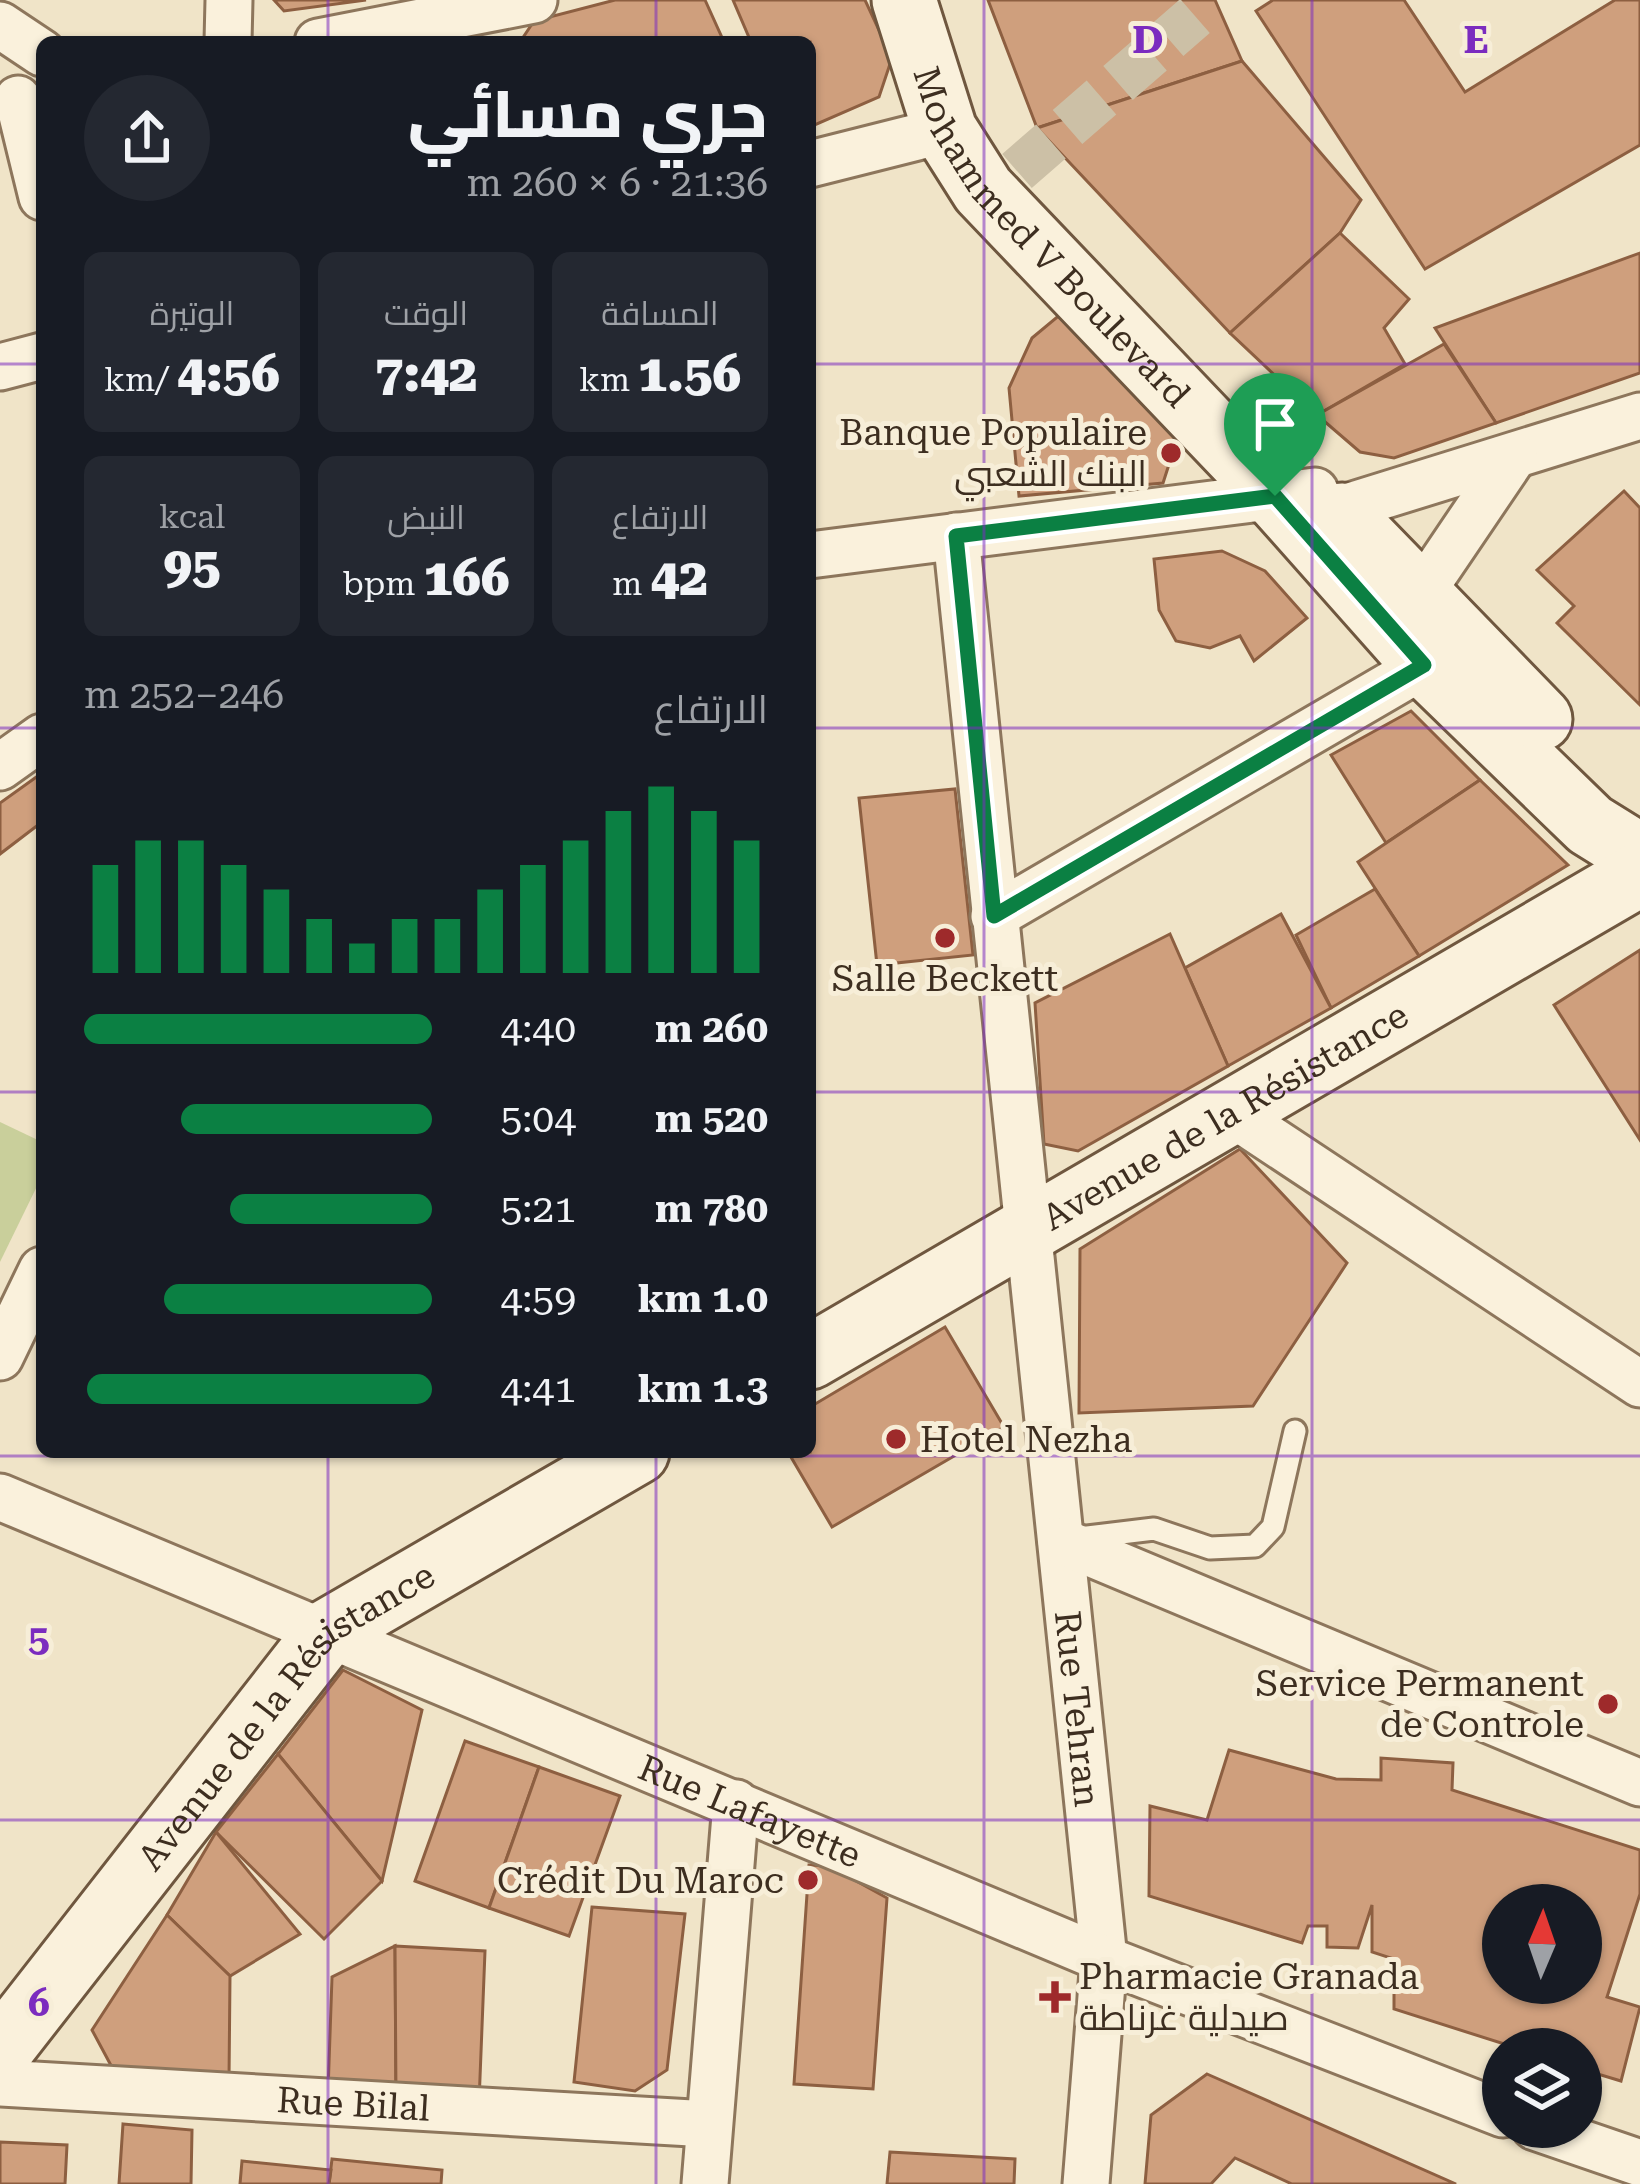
<!DOCTYPE html>
<html lang="ar">
<meta charset="utf-8">
<style>
:root{--surface:#171b24;--page:#242831;--text:#f1f3f6;--muted:#9ea1a6;--accent:#0b8043}
body{margin:0;font-family:"Roboto Serif",Cairo,serif;background:var(--page);color:var(--text);direction:rtl;height:100vh;display:flex;flex-direction:column;font-size:45px;white-space:nowrap}
*{box-sizing:border-box;margin:0}
p{font-size:39px;color:var(--muted)}
.icon{flex:none;width:66px;height:66px;fill:none;stroke:currentColor;stroke-width:2;stroke-linecap:round;stroke-linejoin:round}
.map{position:relative;flex:1;overflow:hidden;direction:ltr}
.side{position:absolute;left:36px;top:36px;width:780px;height:1422px;display:flex;flex-direction:column;background:var(--surface);border-radius:18px;box-shadow:0 3px 9px #0004;direction:rtl}
.side>*{flex:none}
.needle{width:78px;rotate:2deg}
.fabs{position:absolute;left:1482px;top:1884px;display:grid;gap:24px}
.fabs a{display:grid;place-items:center;width:120px;height:120px;border-radius:50%;background:var(--surface);box-shadow:0 3px 9px #0004;font-size:60px}
.pin{position:absolute;display:grid;place-items:center;width:102px;height:102px;color:#fff;margin:-123px -51px;border-radius:50% 50% 50% 0;rotate:-45deg;box-shadow:0 0 12px #0007}
.pin .icon{rotate:45deg}
.round{display:grid;place-items:center;flex:none;width:126px;height:126px;border-radius:63px;background:var(--page)}
.overview{display:flex;align-items:center;justify-content:space-between;height:204px;padding:0 48px}
h1{font-size:66px;font-weight:800;line-height:90px}
.metrics{display:grid;grid-template-columns:repeat(3,1fr);gap:18px;height:204px;padding:12px 48px}
.metrics div{display:grid;align-content:center;border-radius:18px;background:var(--page);text-align:center}
.metrics b{font-size:51px;font-weight:800}
.metrics small{font-size:33px;font-weight:400}
.metrics p{font-size:33px}
.chart{height:336px;padding:24px 48px}
.chart p{display:flex;justify-content:space-between}
.chart svg{width:100%;height:216px;margin-top:12px;stroke:var(--accent);stroke-width:6}
ul{padding:0 48px;list-style:none;font-size:39px}
li{display:grid;grid-template-columns:192px 144px 1fr;align-items:center;height:90px}
li i{height:30px;border-radius:15px;background:var(--accent)}
.map>svg:first-child{display:block}
.green{fill:#c9cf9b}
.building{fill:#cf9f7d;stroke:#8d5f41;stroke-width:3;fill-rule:evenodd}
.lines{fill:none;stroke-linecap:round;stroke-linejoin:round}
.street-tunnel{stroke:#ccc0a6;stroke-width:45;stroke-dasharray:45 22;stroke-linecap:butt}
.lane-casing{stroke:#8d765c;stroke-width:27}
.street-casing{stroke:#8d765c;stroke-width:51}
.secondary-casing{stroke:#6f573f;stroke-width:69}
.lane{stroke:#faf1dc;stroke-width:21}
.street{stroke:#faf1dc;stroke-width:45}
.secondary{stroke:#faf1dc;stroke-width:63}
.route-casing{stroke:#fff;stroke-width:24}
.route{stroke:#0b8043;stroke-width:15}
.grid{fill:none;stroke:#7b2cbf;stroke-width:3;stroke-opacity:0.55}
.poi-dot{fill:#9e2a2b;stroke:#f7eed8;stroke-width:4.5}
.labels{text-anchor:middle;stroke-width:10;stroke-linejoin:round;paint-order:stroke}
.street-label{font-size:36px;fill:#3d2e20;stroke:#f7eed8}
.poi-label{font-size:36px;fill:#3d2e20;stroke:#f7eed8;text-anchor:end}
.grid-label{font-size:39px;text-anchor:middle;font-weight:bold;fill:#7b2cbf;stroke:#f7eed8;stroke-width:10;stroke-linejoin:round;paint-order:stroke}
</style>
<div class="map">
<svg width="1640" height="2184" viewBox="0 0 1640 2184">
<rect width="100%" height="100%" fill="#f0e4c8"/>
<polygon class="green" points="0,1122 42,1142 42,1176 0,1262"/>
<g class="building">
<polygon points="274,0 366,0 284,11"/>
<polygon points="615,0 705,0 724,42 520,42 534,21"/>
<polygon points="733,0 865,0 892,58 879,97 810,127 810,42 751,42"/>
<polygon points="988,0 1215,0 1242,61 1037,128"/>
<polygon points="1273,0 1404,0 1465,92 1615,0 1640,0 1640,145 1425,269 1256,11"/>
<polygon points="1242,61 1361,200 1340,233 1230,333 1037,128"/>
<polygon points="1340,233 1409,299 1384,328 1405,364 1317,415 1230,333"/>
<polygon points="1640,253 1640,373 1496,423 1435,328"/>
<polygon points="1074,303 1181,427 1163,483 1019,496 1009,388 1032,338"/>
<polygon points="1444,344 1496,423 1394,458 1360,452 1317,415"/>
<polygon points="1624,491 1640,508 1640,705 1557,623 1574,606 1537,570"/>
<polygon points="1222,551 1265,571 1307,618 1254,661 1240,636 1210,648 1176,641 1159,610 1154,559"/>
<polygon points="1411,711 1480,780 1386,843 1331,755"/>
<polygon points="42,773 42,822 0,854 0,803"/>
<polygon points="1480,780 1568,865 1419,956 1358,862"/>
<polygon points="955,789 973,955 877,965 859,798"/>
<polygon points="1375,889 1419,956 1331,1008 1296,935"/>
<polygon points="1281,914 1331,1008 1228,1066 1185,968"/>
<polygon points="1170,934 1228,1066 1078,1151 1044,1144 1035,1003"/>
<polygon points="1640,950 1640,1140 1554,1005"/>
<polygon points="1240,1149 1347,1263 1253,1406 1079,1413 1080,1249"/>
<polygon points="945,1327 1004,1427 832,1527 788,1452 810,1452 810,1407"/>
<polygon points="343,1670 422,1710 382,1881 278,1754"/>
<polygon points="465,1741 539,1767 489,1908 415,1881"/>
<path d="M1229 1750 1336 1779 1381 1780V1758L1453 1763 1452 1790 1640 1850V1894L1607 1997 1640 2007 1621 2081 1581 2069V2049H1520L1394 2009V1959L1372 1952V1905L1358 1948 1327 1947V1926H1308L1302 1943 1149 1896 1150 1806 1207 1820ZM1503 1905H1581V1983H1503Z"/>
<polygon points="278,1754 382,1881 324,1939 216,1832"/>
<polygon points="539,1767 620,1796 569,1936 489,1908"/>
<polygon points="216,1832 300,1934 230,1976 167,1915"/>
<polygon points="809,1865 829,1866 887,1898 873,2089 794,2084"/>
<polygon points="592,1907 685,1914 667,2070 635,2091 574,2082"/>
<polygon points="167,1915 230,1976 229,2080 114,2071 92,2030"/>
<polygon points="395,1946 396,2097 328,2092 332,1977"/>
<polygon points="395,1946 485,1951 479,2103 396,2097"/>
<polygon points="1207,2074 1456,2184 1292,2184 1235,2158 1211,2184 1145,2184 1151,2115"/>
<polygon points="123,2124 192,2130 191,2184 119,2184"/>
<polygon points="0,2142 67,2145 65,2184 0,2184"/>
<polygon points="890,2152 1015,2159 1014,2184 887,2184"/>
<polygon points="332,2159 442,2170 441,2184 329,2184"/>
<polygon points="242,2161 331,2170 329,2184 240,2184"/>
</g>
<g class="lines">
<polyline class="street-tunnel" points="1017,171 1195,16"/>
<defs>
<polyline id="lane" points="1079,1538 1154,1529 1210,1548 1255,1546 1273,1527 1295,1431"/>
<g id="street">
<polyline points="0,25 42,53"/>
<polyline points="228,42 229,0"/>
<polyline points="318,42 534,0"/>
<polyline points="18,99 42,197"/>
<polyline points="810,164 945,130"/>
<polyline points="0,367 42,356"/>
<polyline points="1337,510 1640,416"/>
<path id="s1" d="M956 536 1104 1959 1086 2184"/>
<polyline points="810,555 1315,491"/>
<polyline points="1422,592 1514,456"/>
<polyline points="0,767 42,737"/>
<polyline points="994,916 1425,665"/>
<polyline points="1231,1113 1640,1384"/>
<polyline points="0,1357 42,1270"/>
<path id="s2" d="M0 1497 1104 1959 1503 2114"/>
<polyline points="1061,1541 1640,1783"/>
<path id="s3" d="M0 2083 709 2124"/>
<polyline points="1535,2127 1640,2163"/>
<polyline points="705,2184 736,1803"/>
</g>
<g id="secondary">
<path id="s4" d="M904 0 945 130 983 190 1275 496 1425 665 1590 825 1640 856"/>
<polyline points="1342,515 1540,719"/>
<path id="s5" d="M810 1357 1640 874"/>
<path id="s6" d="M0 2051 328 1631 637 1452"/>
</g>
</defs>
<use href="#lane" class="lane-casing"/>
<use href="#street" class="street-casing"/>
<use href="#secondary" class="secondary-casing"/>
<use href="#lane" class="lane"/>
<use href="#street" class="street"/>
<use href="#secondary" class="secondary"/>
</g>
<g class="lines">
<defs>
<polygon id="route" points="1275,496 1424,665 994,916 956,536"/>
</defs>
<use href="#route" class="route-casing"/>
<use href="#route" class="route"/>
</g>
<path class="grid" d="M328 0V42M656 0V42M984 0V2184M1312 0V2184M0 364H42M810 364H1640M0 728H42M810 728H1640M0 1092H42M810 1092H1640M328 1452V2184M656 1452V2184M0 1456H1640M0 1820H1640"/>
<g class="poi-dot">
<circle cx="1171" cy="453" r="12"/>
<circle cx="945" cy="938" r="12"/>
<circle cx="896" cy="1439" r="12"/>
<circle cx="1608" cy="1704" r="12"/>
<circle cx="808" cy="1880" r="12"/>
<path d="M1049 1979h12v12h12v12h-12v12h-12v-12h-12v-12h12z"/>
</g>
<g class="labels">
<g class="street-label">
<text dy="13" stroke="none"><textPath href="#s4" startOffset="285">Mohammed V Boulevard</textPath></text>
<text dy="13" stroke="none"><textPath href="#s5" startOffset="480">Avenue de la Résistance</textPath></text>
<text dy="13" stroke="none"><textPath href="#s1" startOffset="1179">Rue Tehran</textPath></text>
<text dy="13" stroke="none"><textPath href="#s6" startOffset="444">Avenue de la Résistance</textPath></text>
<text dy="13" stroke="none"><textPath href="#s2" startOffset="813">Rue Lafayette</textPath></text>
<text dy="13" stroke="none"><textPath href="#s3" startOffset="354">Rue Bilal</textPath></text>
</g>
<g class="poi-label">
<text x="1147" y="445">Banque Populaire<tspan x="1147" dy="41">البنك الشعبي</tspan></text>
<text x="945" y="991" text-anchor="middle">Salle Beckett</text>
<text x="920" y="1452" text-anchor="start">Hotel Nezha</text>
<text x="1584" y="1696">Service Permanent<tspan x="1584" dy="41">de Controle</tspan></text>
<text x="784" y="1893">Crédit Du Maroc</text>
<text x="1079" y="1989" text-anchor="start">Pharmacie Granada<tspan x="1079" dy="41">صيدلية غرناطة</tspan></text>
</g>
</g>
<g class="grid-label">
<text x="1148" y="53">D</text>
<text x="1476" y="53">E</text>
<text x="39" y="1652">5</text>
<text x="39" y="2016">6</text>
</g>
</svg>
<div class="fabs">
<a><svg class="needle" viewBox="-14 -14 28 28"><path d="M0-13l5 13h-10z" fill="#e53935"/><path d="M0 13l5-13h-10z" fill="#9ea1a6"/></svg></a>
<a><svg class="icon" aria-label="layers" viewBox="0 0 24 24"><path d="M12 4l9 5-9 5-9-5zM3 14l9 5 9-5"/></svg></a>
</div>
<div class="pin" style="left:1275px;top:496px;background:#1e9e55"><svg class="icon" aria-label="arrive" viewBox="0 0 24 24"><path d="M6 21V4h12l-3 4 3 4H6"/></svg></div>
<section class="side">
<div class="overview"><div><h1>جري مسائي</h1><p>21:36 · 6 × 260 m</p></div><a class="round"><svg class="icon" aria-label="share" viewBox="0 0 24 24"><path d="M12 15V3M7 8l5-5 5 5M5 13v7h14v-7"/></svg></a></div>
<div class="metrics">
<div><p>المسافة</p><b>1.56<small> km</small></b></div>
<div><p>الوقت</p><b>7:42</b></div>
<div><p>الوتيرة</p><b>4:56<small> /km</small></b></div>
</div>
<div class="metrics">
<div><p>الارتفاع</p><b>42<small> m</small></b></div>
<div><p>النبض</p><b>166<small> bpm</small></b></div>
<div><p>kcal</p><b>95</b></div>
</div>
<div class="chart"><p><span>الارتفاع</span>246–252 m</p>
<svg viewBox="0 0 160 44" preserveAspectRatio="none"><path d="M5 44V22M15 44V17M25 44V17M35 44V22M45 44V27M55 44V33M65 44V38M75 44V33M85 44V33M95 44V27M105 44V22M115 44V17M125 44V11M135 44V6M145 44V11M155 44V17"/></svg>
</div>
<ul>
<li><b>260 m</b>4:40<i style="width:100%"></i></li>
<li><b>520 m</b>5:04<i style="width:72%"></i></li>
<li><b>780 m</b>5:21<i style="width:58%"></i></li>
<li><b>1.0 km</b>4:59<i style="width:77%"></i></li>
<li><b>1.3 km</b>4:41<i style="width:99%"></i></li>
</ul>
</section>
</div>
